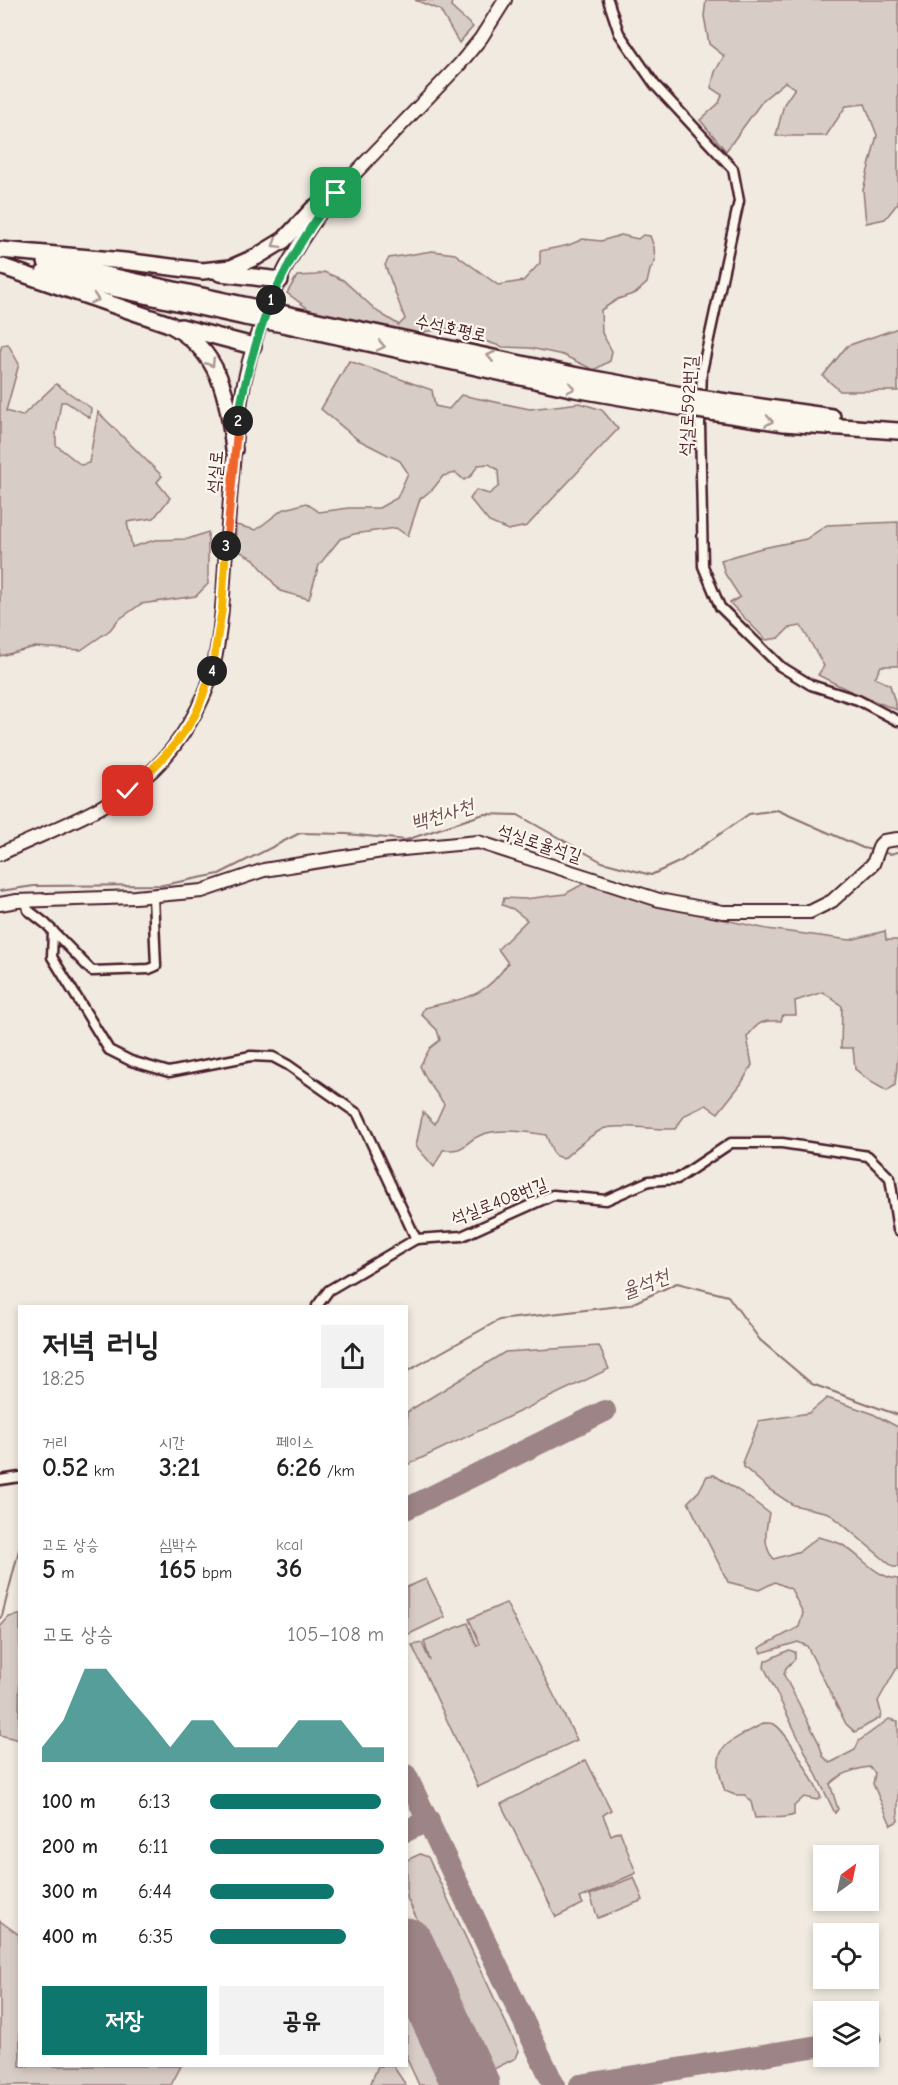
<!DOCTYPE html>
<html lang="ko">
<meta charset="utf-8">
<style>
:root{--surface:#fff;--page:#f2f2f2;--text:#222;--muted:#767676;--accent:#0f766e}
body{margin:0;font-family:"Comic Neue","Poor Story",sans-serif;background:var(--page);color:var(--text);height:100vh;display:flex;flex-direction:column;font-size:22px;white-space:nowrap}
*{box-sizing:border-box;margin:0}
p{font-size:20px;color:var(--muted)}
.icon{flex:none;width:33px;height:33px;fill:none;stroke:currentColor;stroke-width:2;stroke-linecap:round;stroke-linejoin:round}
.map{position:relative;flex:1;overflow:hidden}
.details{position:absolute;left:18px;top:1305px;width:390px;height:762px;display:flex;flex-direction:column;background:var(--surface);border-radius:0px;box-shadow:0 3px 9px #0003}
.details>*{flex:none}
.needle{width:39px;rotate:33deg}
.buttons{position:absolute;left:813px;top:1845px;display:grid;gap:12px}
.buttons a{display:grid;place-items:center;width:66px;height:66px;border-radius:0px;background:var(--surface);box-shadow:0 3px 9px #0003;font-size:30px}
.pin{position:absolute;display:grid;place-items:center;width:51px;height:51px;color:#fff;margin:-26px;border-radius:12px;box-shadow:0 3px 9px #0006}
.km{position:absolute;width:30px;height:30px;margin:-15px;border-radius:50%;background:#222;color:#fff;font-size:16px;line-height:30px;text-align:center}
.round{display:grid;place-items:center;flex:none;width:63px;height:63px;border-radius:0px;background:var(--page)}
.headline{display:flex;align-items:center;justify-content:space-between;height:102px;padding:0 24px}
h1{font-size:33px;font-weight:700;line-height:45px}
.figures{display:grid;grid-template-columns:repeat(3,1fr);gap:9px;height:102px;padding:6px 24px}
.figures div{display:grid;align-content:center}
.figures b{font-size:26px;font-weight:700}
.figures small{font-size:16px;font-weight:400}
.figures p{font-size:16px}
.chart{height:168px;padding:12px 24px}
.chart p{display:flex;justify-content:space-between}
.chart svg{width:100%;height:108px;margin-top:6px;fill:var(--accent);opacity:.7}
.button{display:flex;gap:12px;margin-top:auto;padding:12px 24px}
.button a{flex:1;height:69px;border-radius:0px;background:var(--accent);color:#fff;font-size:24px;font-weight:700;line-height:69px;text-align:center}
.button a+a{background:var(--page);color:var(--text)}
ul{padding:0 24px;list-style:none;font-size:20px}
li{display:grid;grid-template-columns:96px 72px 1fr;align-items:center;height:45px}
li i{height:15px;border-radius:8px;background:var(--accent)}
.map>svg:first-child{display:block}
.green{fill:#d8ccc6;stroke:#917678;stroke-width:1.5}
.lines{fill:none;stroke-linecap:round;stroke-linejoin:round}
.stream{stroke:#8c6f72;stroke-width:2}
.taxiway{stroke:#9d8486;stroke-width:22}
.runway{stroke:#9d8486;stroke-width:57}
.street-casing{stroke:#4a1f2b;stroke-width:13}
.secondary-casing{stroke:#4a1f2b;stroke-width:16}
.highway-casing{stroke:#4a1f2b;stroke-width:20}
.street{stroke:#fbf7ec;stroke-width:8}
.secondary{stroke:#fbf7ec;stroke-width:12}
.highway{stroke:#fbf7ec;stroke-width:15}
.highway-bridge-casing{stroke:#4a1f2b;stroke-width:20;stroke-linecap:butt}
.highway-bridge{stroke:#fbf7ec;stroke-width:15}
.oneway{stroke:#ab9695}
.split-1-casing{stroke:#fff;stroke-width:12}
.split-2-casing{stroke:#fff;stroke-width:12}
.split-3-casing{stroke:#fff;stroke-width:12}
.split-4-casing{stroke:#fff;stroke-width:12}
.split-5-casing{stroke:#fff;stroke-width:12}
.split-1{stroke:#22a559;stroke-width:8}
.split-2{stroke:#22a559;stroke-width:8}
.split-3{stroke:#f0652b;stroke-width:8}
.split-4{stroke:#f5b400;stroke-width:8}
.split-5{stroke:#f5b400;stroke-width:8}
.labels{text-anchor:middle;stroke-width:4.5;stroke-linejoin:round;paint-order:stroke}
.street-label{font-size:18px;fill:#4a1f2b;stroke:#fbf7ec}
.water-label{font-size:20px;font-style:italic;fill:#704e55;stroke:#fbf7ec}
</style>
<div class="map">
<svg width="898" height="2085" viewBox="0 0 898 2085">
<rect width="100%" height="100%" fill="#f0eae0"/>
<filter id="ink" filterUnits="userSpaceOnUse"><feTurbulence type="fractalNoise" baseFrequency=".0167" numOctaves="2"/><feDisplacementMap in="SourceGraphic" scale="12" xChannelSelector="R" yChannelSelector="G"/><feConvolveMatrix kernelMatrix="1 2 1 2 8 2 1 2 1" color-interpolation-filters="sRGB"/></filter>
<g filter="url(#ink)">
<g class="green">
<polygon points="415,0 452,0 451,7 473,27 459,43 440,10"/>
<polygon points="706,0 898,0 898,203 885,219 866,223 863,190 877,135 865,104 846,106 826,136 776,136 784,104 795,88 785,82 763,100 726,151 700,120 719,103 722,95 711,88 715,72 724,56 709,44 704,16"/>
<polygon points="621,235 638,239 643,235 650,236 654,247 655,261 650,270 647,283 636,293 618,299 601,310 602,333 612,351 610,361 594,370 563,355 530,348 503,347 472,337 456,328 414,333 338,318 310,310 287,293 297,276 316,275 324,272 343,280 378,312 399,325 405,319 385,265 389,258 432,251 455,254 498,285 523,281 540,263 540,251 569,245 583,239 601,241"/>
<polygon points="898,328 898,391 840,391 823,376 847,346"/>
<polygon points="8,344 19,364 6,411 22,416 56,384 91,408 90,418 66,402 61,402 56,434 56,445 81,465 89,463 98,412 162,476 157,482 170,498 154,518 127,522 132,547 155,540 188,539 208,532 208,584 196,596 141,604 118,620 110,630 81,650 35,647 0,656 0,352 2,345"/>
<polygon points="349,361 432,390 435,406 449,409 461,395 530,409 580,403 602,410 618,429 527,526 508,530 489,522 470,499 476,490 489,494 499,486 498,470 489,464 478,465 471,476 464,480 456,473 443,476 433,489 420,499 408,536 396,528 354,534 340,539 319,565 309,599 280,591 254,559 235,549 236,525 256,530 282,510 306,503 319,512 349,508 379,508 397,498 408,473 400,461 357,439 321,409"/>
<polygon points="898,522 898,666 881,666 875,678 890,685 897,710 852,692 818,675 824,666 801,626 789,628 779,638 766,640 730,603 740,597 725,574 721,560 758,549 806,539 827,525"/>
<path d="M590 880 665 907 767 929 850 940 885 931 886 940H898V1057L895 1085 887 1091 871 1082 855 1069 853 1048H841L842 1006 823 992 795 1001 796 1015H783L781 1021C762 1020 758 1022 747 1037L752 1065 741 1084 718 1113 706 1105 685 1115 675 1129C660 1130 611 1123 601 1130 587 1137 575 1149 563 1159L554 1155 546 1135C529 1132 497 1128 481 1135 462 1142 470 1151 443 1150L434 1167 416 1146 423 1112 435 1124 444 1104 427 1080 420 1066 430 1048 440 1040 437 1030 421 1014 424 1008C464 998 483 1000 508 963L498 949 527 920 513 909 502 905 504 898 525 899 565 894Z"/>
<polygon points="599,1346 609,1369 407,1465 407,1412 505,1352"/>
<polygon points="827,1398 871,1413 898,1427 898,1567 893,1567 829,1513 793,1505 770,1490 744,1467 743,1460 759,1421 809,1413"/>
<path d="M714 1475 744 1494 769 1513C766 1529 762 1547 774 1559L800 1551 818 1537C825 1539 834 1541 841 1544 861 1555 874 1577 898 1579V1666L878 1701 881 1712 880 1718 855 1732 846 1724 807 1646 798 1642 761 1653 759 1648 799 1627 803 1613 791 1589 775 1582 759 1590 728 1582 688 1502 699 1491 707 1476Z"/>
<polygon points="426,1579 445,1617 407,1635 407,1587"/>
<polygon points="506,1603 577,1740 478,1787 412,1645 422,1643 430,1661 424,1641 468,1623 477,1646 480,1644 469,1619"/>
<polygon points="19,1615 20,1615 19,1740 0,1735 0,1627 9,1617"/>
<path d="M789 1650 795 1652V1659L786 1668 784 1675 819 1743 823 1756 830 1763 855 1750 859 1741 889 1719 898 1721V1821L891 1825 873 1784 875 1773 869 1767C855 1769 840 1774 830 1784L838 1809 835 1813 764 1667 765 1661Z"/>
<path d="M764 1723C767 1723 771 1723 774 1724 788 1732 813 1781 821 1797L817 1800 804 1797 794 1806V1815C780 1820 769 1816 755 1818L751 1802 745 1795H735L725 1791C707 1745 729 1743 764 1723Z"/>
<polygon points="586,1760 611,1810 603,1815 611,1835 620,1831 636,1873 580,1898 583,1904 556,1917 501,1804"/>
<polygon points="420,1854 428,1857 519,2051 516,2058 494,2069 485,2064 407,1898 407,1860"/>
<polygon points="634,1877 643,1900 598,1918 590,1895"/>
<polygon points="0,1921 19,1935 20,2066 181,2066 171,2085 0,2085"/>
<polygon points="407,1987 453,2085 419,2085 407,2059"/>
<polygon points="378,2066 393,2066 406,2085 370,2085"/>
</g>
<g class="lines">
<g class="stream">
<polyline points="880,852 890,854 898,852"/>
<polyline points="0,891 34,886 163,885 219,874 300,833 347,834 406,840 484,814 518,815 602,862 651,875 681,861 749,814 777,810 863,848 872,850"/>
<polyline points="406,1372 499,1320 629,1305 677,1283 728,1296 760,1340 812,1384 898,1415"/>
<polyline points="0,1618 2,1616 20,1546"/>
</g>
<g class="taxiway">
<polyline points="406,1509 605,1411"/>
<polyline points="406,1775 554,2085"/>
<polyline points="406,1831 429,1820"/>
<polyline points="868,2038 871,2037"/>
<polyline points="580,2085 824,2045"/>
</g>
<polyline class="runway" points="406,1946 471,2085"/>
<defs>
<g id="street">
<polyline points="608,0 619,33 655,85 733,169 739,201 702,371 700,424 703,566 720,607 780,666 811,685 858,700 898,721"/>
<polyline points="26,901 28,910 46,924 92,971 149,969 156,966 153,896"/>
<polyline points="53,931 52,957 109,1050 131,1061 169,1072 251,1056 273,1057 288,1065 358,1114 416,1239"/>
<polyline points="317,1306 329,1290 416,1239 462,1236 553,1195 606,1200 649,1181 677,1179 731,1143 782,1143 868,1156 890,1178 898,1230"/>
<polyline points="0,1480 20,1477"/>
</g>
<g id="secondary">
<path d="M0 854C52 829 112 810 154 769 179 745 206 701 213 668 221 634 223 598 225 564 230 503 233 442 244 383 258 313 291 247 336 193L459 65 481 38 505 0"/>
<polyline points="0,904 17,901 135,897 202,891 264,870 382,851 478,842 659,900 723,912 810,912 832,901 873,864 880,845 884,841 898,839"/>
</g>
<g id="highway">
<polyline points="0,250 124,261 202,271 231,268 256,257 284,240 313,209 336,193"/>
<polyline points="46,262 248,306"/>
<path d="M0 266 169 324C221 351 228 397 234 450"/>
<polyline points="44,273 245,317"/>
<polyline points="220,273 280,280"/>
<polyline points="285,314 578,376 692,397"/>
<polyline points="283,324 575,389 691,409"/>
<polyline points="181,327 253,346"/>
<polyline points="713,400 832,417"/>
<polyline points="711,412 784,423 898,431"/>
</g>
</defs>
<use href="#street" class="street-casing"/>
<use href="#secondary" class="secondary-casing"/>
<use href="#highway" class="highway-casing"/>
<use href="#street" class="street"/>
<use href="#secondary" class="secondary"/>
<use href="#highway" class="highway"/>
<defs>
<g id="highway-bridge">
<polyline points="248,306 285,314"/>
<polyline points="245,317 283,324"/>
<polyline points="692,397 713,400"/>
<polyline points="691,409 711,412"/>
</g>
</defs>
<use href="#highway-bridge" class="highway-bridge-casing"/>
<use href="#highway-bridge" class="highway-bridge"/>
</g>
<defs><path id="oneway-chevron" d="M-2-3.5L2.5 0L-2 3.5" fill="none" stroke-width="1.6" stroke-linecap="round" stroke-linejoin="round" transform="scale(1.5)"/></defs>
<g class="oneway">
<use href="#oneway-chevron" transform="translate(276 244) rotate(148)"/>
<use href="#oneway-chevron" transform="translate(95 299) rotate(19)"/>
<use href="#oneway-chevron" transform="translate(381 346) rotate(12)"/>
<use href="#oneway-chevron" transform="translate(491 356) rotate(-167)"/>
<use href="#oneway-chevron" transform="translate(211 363) rotate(58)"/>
<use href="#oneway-chevron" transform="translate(571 388) rotate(12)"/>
<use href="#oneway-chevron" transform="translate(769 421) rotate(9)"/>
</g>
</g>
<g class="lines" filter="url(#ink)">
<defs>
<path id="split-1" d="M271 300C289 261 309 226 336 193"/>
<path id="split-2" d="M238 421C244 379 256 340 271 300"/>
<polyline id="split-3" points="226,546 238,421"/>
<polyline id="split-4" points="212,671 222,609 226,546"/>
<path id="split-5" d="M128 791C154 769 178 745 195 715 202 701 206 685 212 671"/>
</defs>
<use href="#split-1" class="split-1-casing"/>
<use href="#split-2" class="split-2-casing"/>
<use href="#split-3" class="split-3-casing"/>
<use href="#split-4" class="split-4-casing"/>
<use href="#split-5" class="split-5-casing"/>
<use href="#split-1" class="split-1"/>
<use href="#split-2" class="split-2"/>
<use href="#split-3" class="split-3"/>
<use href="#split-4" class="split-4"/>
<use href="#split-5" class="split-5"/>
</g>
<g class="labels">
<g class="street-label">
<text transform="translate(451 328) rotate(12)" y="6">수석호평로</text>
<text transform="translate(688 406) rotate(-87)" y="6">석실로592번길</text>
<text transform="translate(215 472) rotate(-85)" y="6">석실로</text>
<text transform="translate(540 843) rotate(18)" y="6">석실로율석길</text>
<text transform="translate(499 1201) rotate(-21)" y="6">석실로408번길</text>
</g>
<g class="water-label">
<text transform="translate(442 814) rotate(-17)" y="7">백천사천</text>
<text transform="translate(645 1283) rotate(-20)" y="7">율석천</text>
</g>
</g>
</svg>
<div class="buttons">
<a><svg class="needle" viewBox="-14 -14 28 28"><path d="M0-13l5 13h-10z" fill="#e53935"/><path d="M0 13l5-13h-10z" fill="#767676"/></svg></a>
<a><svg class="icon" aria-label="locate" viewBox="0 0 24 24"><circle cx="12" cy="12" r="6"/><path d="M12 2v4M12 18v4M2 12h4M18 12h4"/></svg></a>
<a><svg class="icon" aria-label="layers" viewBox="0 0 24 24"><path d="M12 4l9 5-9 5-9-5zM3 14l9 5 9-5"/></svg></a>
</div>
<div class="pin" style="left:336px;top:193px;background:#1e9e55"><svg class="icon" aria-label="arrive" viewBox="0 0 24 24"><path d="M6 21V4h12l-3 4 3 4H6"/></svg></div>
<div class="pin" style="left:128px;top:791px;background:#d93025"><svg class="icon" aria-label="check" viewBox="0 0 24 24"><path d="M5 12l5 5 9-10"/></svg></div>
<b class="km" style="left:271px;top:300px">1</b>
<b class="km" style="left:238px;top:421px">2</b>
<b class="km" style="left:226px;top:546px">3</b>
<b class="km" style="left:212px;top:671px">4</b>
<section class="details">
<div class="headline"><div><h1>저녁 러닝</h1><p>18:25</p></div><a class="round"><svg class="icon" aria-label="share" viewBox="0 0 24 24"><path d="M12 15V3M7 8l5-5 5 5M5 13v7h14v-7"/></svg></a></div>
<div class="figures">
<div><p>거리</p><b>0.52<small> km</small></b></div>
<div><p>시간</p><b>3:21</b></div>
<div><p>페이스</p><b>6:26<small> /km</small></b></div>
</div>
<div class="figures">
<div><p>고도 상승</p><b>5<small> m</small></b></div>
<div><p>심박수</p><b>165<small> bpm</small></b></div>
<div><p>kcal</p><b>36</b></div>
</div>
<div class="chart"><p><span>고도 상승</span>105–108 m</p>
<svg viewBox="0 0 160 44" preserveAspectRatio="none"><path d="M0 44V38L10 27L20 6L30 6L40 17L50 27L60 38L70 27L80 27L90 38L100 38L110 38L120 27L130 27L140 27L150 38L160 38V44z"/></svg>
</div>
<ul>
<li><b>100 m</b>6:13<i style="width:98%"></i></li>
<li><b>200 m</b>6:11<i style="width:100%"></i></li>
<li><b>300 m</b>6:44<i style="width:71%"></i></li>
<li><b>400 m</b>6:35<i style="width:78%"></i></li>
</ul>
<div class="button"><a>저장</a><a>공유</a></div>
</section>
</div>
